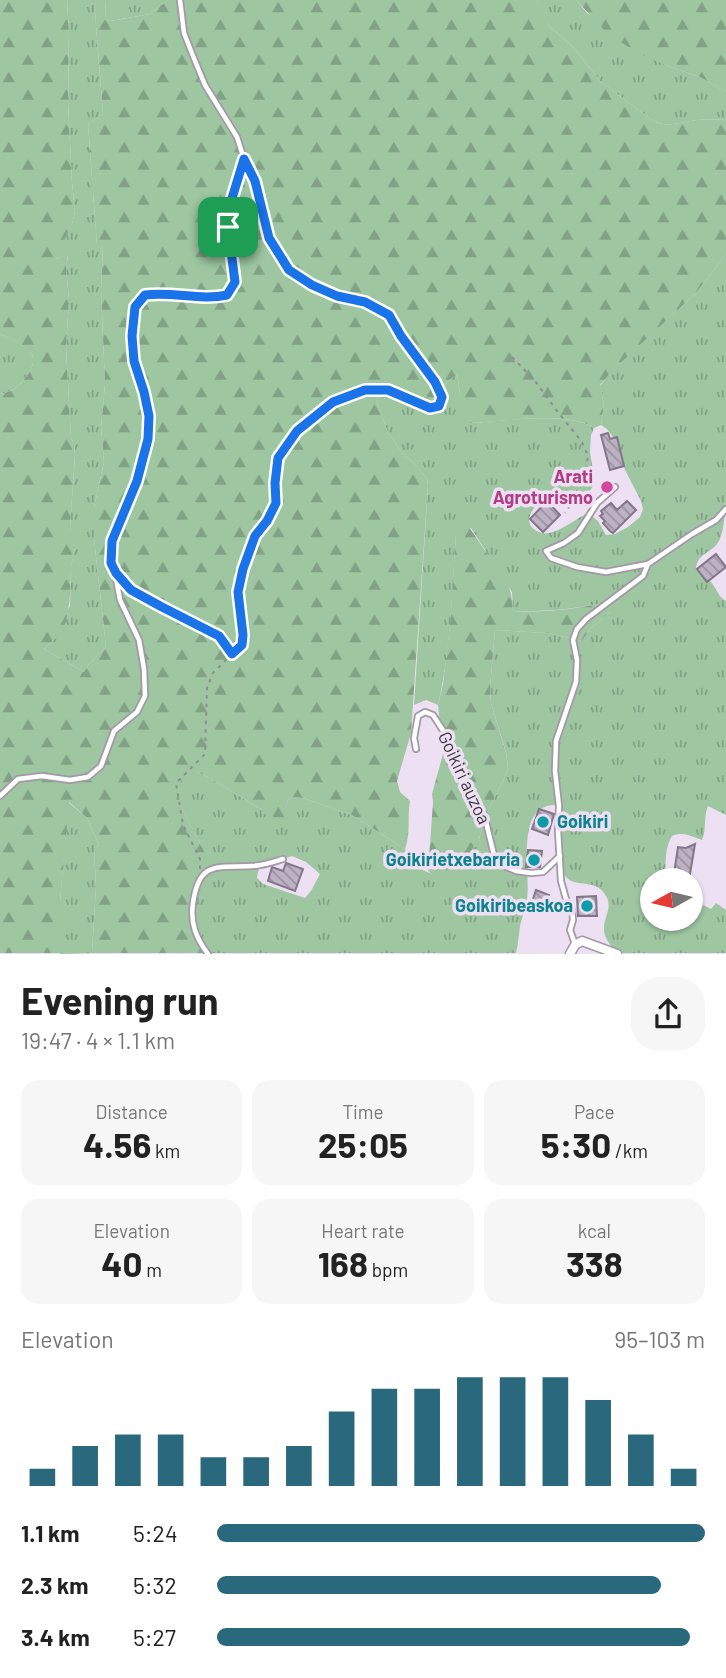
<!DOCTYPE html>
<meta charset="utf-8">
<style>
:root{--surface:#fff;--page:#f6f6f6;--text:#222;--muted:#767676;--accent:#29687d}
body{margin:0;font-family:Barlow,sans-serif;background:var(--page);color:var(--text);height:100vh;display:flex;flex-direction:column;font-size:26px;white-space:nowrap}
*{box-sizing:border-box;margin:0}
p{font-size:23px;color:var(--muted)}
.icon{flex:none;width:38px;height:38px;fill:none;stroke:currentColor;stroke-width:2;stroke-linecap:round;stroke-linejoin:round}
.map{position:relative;height:954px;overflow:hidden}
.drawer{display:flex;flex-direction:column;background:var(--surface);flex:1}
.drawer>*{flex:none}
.needle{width:46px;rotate:262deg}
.buttons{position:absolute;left:640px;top:868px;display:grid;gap:14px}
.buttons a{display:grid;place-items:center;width:63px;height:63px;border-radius:50%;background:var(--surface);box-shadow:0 2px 5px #0004;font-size:35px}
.pin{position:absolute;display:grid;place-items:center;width:60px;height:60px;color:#fff;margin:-30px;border-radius:14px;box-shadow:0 4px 10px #0006}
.round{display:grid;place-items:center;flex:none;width:74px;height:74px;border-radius:28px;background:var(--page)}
.overview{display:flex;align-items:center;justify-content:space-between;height:119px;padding:0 21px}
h1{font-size:38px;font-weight:700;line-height:52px}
.metrics{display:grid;grid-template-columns:repeat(3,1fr);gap:10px;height:119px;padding:7px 21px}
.metrics div{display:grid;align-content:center;border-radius:18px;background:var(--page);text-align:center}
.metrics b{font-size:35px;font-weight:700}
.metrics small{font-size:19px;font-weight:400}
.metrics p{font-size:19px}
.chart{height:196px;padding:14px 21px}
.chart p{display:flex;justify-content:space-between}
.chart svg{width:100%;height:126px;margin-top:7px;stroke:var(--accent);stroke-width:6}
ul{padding:0 21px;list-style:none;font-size:23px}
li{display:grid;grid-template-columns:112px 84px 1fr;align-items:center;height:52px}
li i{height:18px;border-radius:9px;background:var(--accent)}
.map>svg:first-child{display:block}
.grass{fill:url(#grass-tufts);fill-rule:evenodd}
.forest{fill:url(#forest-firs)}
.building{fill:url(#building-back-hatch);stroke:#827788;stroke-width:2}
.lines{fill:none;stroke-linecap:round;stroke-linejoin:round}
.service-casing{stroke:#a397a8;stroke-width:8}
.minor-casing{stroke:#a397a8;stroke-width:11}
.path{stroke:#948b98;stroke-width:2;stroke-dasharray:3.5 5;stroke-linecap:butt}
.service{stroke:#fff;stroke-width:4.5}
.minor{stroke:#fff;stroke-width:8}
.route-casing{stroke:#fff;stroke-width:14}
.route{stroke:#1a73e8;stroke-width:9}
.hotel-dot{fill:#d1479c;stroke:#eee0f3;stroke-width:2.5}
.culture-dot{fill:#0f9aa8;stroke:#eee0f3;stroke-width:2.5}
.labels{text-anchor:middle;stroke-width:7;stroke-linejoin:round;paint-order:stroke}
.hotel-label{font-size:18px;font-weight:bold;fill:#b23c85;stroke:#eee0f3;text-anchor:end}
.street-label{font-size:18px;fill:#39343b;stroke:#eee0f3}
.culture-label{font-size:18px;font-weight:bold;fill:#0d838f;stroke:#eee0f3;text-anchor:end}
</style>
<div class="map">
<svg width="726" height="954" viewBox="0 0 726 954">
<defs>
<pattern id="grass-tufts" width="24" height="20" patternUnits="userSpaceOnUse" patternTransform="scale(1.75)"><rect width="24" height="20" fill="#9dc6a1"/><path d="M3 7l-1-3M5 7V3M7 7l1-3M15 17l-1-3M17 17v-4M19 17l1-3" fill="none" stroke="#81a284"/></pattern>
<pattern id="forest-firs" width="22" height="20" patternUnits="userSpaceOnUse" patternTransform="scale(1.75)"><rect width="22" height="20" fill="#9dc6a1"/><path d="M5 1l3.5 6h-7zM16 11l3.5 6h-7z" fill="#81a284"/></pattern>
<pattern id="building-back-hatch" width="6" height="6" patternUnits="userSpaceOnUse" patternTransform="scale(1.75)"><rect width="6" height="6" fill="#bdb1c4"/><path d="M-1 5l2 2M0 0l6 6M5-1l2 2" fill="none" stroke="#9b91a0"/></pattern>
</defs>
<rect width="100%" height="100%" fill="#eee0f3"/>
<g class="grass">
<polygon points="67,0 95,0 96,26 103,114 88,124 97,245 103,244 101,290 105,384 101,427 104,462 94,507 94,538 106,647 88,665 84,672 44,649 54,639 70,606 71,567 77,537 70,528 75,455 74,444 71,438 66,348 69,300 66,268 68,256 54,259 72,224 75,212 72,182 68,102 69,33"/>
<polygon points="105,0 168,0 150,14 110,21 106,19"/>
<path d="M537 0H576L587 13 667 66 700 77 726 92V119C716 120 707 119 697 120 681 122 668 128 653 121L601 82 573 47 550 27 538 8Z"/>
<path d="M726 255V500C725 511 724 536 717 544 709 554 697 554 696 569 700 574 706 576 710 581 717 588 717 596 726 601V815L708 806C703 818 707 829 702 840 692 837 683 831 672 836 664 848 666 866 665 880H653V919H691V899L711 909 716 903 726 910V953H617C612 947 604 938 604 930 603 916 615 907 604 893 591 875 569 894 560 866L558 807 556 805C514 804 531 873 527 899 526 909 522 917 520 926 519 935 518 944 516 953H210L195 930 193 902 201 870 209 861C203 849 197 838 191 826 179 805 168 783 194 767L199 773 210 778 262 810V813L285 819V807L288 800 294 797 303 798 352 815 405 849 413 862 423 870 432 874 479 839 485 817 504 779 508 769 506 752 491 703 490 688 495 630 547 633 582 641 591 628 610 612 607 602C576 609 545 612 513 611L512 592 471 528 456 534C452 591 451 650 438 705L426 700 414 705 428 485 427 479 416 465 404 455 388 433 376 400 380 396H388L416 407 429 403 446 383 457 374 460 394 472 423C503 421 568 411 594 428L591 435 590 452 595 483 584 500C576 498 566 494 557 494 542 495 516 520 537 531 541 533 544 534 548 533 560 532 577 518 588 513L598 521 606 535 615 534 628 527 640 517 643 509 641 501 625 470 613 437 607 429 601 425 604 405 600 386 616 366 695 294ZM292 856 306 862 320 874 311 891 305 898 263 884 257 878C260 853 276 862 292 856Z"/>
<path d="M0 334C9 337 28 347 32 355 38 367 20 386 11 391 7 392 4 393 0 394Z"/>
<polygon points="68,802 87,818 99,845 94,848 96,887 92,953 60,954 60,902"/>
</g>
<g class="forest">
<path d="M0 0H67L69 33 68 102 72 182 75 212 72 224 55 259 68 255 66 268 69 300 66 348 71 438 74 444 75 455 70 528 78 536C75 548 72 559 71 570 70 594 71 616 59 638L54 639 44 649 84 672 88 665 106 647 94 538V507L104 462 101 427 105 384 101 290 103 245 97 246 88 124 103 114 96 26 95 0H105L106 19 111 21 150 14 168 0H537L539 8 550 27 573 47 601 82 653 121C668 128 681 122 697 120 707 119 716 120 726 119V255L695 294 617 366 600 385 604 405 601 425 594 428C565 409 496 424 461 423L460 394 457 374 446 383 429 403 422 408 416 407 388 396H380L376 400 388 433 404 455 416 465 427 479 428 485 411 733 397 781 400 792 410 801C407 817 411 833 405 849L352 815 303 798 294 797 288 800 285 807V820L261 813 262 810 210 778 199 773 194 768C168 783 180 806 191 826 197 838 203 850 210 861L201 871 193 902 195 930 210 953H92L96 887 94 848 99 845 87 818 69 802 60 902V953H0V394C4 393 7 392 11 391 20 386 38 367 32 355 27 347 9 337 0 334Z"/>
<polygon points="576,0 726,0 726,92 700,77 667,66 638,53 608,34"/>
<path d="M461 518C470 527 475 536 482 546 500 573 511 575 513 611 545 613 576 609 607 602L610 603 612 607 610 612 591 628 582 641 547 633 495 630 490 688 491 703 506 753 508 769 504 779 485 817 479 839 467 857 446 870 432 874 428 871 433 803 432 794 443 754 438 705 443 684 450 624 456 534Z"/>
</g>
<g class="building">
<polygon points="608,433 610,439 617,437 624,466 610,470 601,435"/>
<polygon points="547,501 560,515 543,532 530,519"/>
<polygon points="627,501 636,510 613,533 610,531 603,523 605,521 600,516 603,514 601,511 611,503 617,510"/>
<polygon points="716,554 726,567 707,582 697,569"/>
<polygon points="539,809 554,814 548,835 532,829"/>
<polygon points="695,844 689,880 673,880 678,847 686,848"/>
<polygon points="528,850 542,851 540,867 526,867"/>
<polygon points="286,863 303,869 295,891 268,881 272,867 283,871"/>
<polygon points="536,890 549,895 543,912 530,908"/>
<polygon points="596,896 597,916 578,916 577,897"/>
</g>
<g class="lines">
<defs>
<g id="service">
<polyline points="615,487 597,503 578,533 564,543 546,551 551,558 577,567 606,572 648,564"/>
<polyline points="116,573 131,589 162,607 219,636 232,654 242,645 243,635 238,592 243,569 255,536 267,521 276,503 275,483 278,458 297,431 333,402 365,390 388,390 430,408 439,406 441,397 435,382 401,336 389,315 364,302 337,297 311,285 289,270 269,238 255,181 245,160"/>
<polyline points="416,749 414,738 418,716 425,712 433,715 444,732 466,788 484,814 494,855 500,864 516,871 531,873 543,872 560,856"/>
<path d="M0 796 18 779 42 776 70 780 88 777 101 766 114 731 137 712 145 696 144 669 139 640 120 600 115 573 112 563V541L137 481 148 439 149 416 144 392 134 361 132 336 135 307 145 295C173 291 200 301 227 295L235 282 228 227 229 208 244 159 237 137 205 85 193 56 184 33 180 0"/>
<polyline points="575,944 570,930 573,920 572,909 566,899 561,881 558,831 559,806 555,771 556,741 576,682 577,660 573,640 577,629 586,619 643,576 648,564 692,534 716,520 726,509"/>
<path d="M208 954C196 938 190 923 193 903 199 860 217 868 251 866 262 866 273 862 283 859"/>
</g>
<polyline id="minor" points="570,954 575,945 582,941 617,954"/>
</defs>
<use href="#service" class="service-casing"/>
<use href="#minor" class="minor-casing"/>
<g class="path">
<polyline points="512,357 535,381 557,411 582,442 588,456 586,467 572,503 565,513"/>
<polyline points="200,869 200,859 183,825 176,783 205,754 207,688 213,673 228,658"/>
</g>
<use href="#service" class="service"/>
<use href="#minor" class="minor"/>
</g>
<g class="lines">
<defs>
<path id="route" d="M244 159 255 181 269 238 289 270 312 285 337 296 365 302 389 315 401 336 435 382 442 397 439 406 430 408 388 390H365L333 402 297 431 278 458 275 483 276 503 267 521 255 536 243 569 238 592 243 635 242 645 232 654 219 636 162 607 131 590 116 573 111 563 112 541 137 481 148 439 149 416 144 392 134 361 132 336 135 307 145 295C173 291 200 301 227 295L235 282 228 227 229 208Z"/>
</defs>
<use href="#route" class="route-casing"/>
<use href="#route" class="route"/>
</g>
<circle class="hotel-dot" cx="607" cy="487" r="7"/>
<g class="culture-dot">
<circle cx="543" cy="822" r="7"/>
<circle cx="534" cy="860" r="7"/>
<circle cx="587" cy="906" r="7"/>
</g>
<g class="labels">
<g class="hotel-label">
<text x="593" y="483">Arati<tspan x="593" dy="21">Agroturismo</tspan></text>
</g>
<g class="street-label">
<text transform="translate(464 778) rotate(65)" y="6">Goikiri auzoa</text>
</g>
<g class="culture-label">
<text x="557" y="828" text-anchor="start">Goikiri</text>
<text x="520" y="866">Goikirietxebarria</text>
<text x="573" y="912">Goikiribeaskoa</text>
</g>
</g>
</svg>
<div class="buttons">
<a><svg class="needle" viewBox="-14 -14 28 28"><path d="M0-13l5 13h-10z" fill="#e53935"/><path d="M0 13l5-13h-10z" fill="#767676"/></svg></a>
</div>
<div class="pin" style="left:228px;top:227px;background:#1e9e55"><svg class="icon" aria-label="arrive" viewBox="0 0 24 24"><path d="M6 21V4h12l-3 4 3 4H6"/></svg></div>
</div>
<section class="drawer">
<div class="overview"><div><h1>Evening run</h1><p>19:47 · 4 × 1.1 km</p></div><a class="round"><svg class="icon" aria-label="share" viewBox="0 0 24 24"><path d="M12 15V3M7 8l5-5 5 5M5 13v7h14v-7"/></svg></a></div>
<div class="metrics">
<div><p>Distance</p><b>4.56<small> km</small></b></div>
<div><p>Time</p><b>25:05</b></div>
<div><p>Pace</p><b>5:30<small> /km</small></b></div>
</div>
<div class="metrics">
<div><p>Elevation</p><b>40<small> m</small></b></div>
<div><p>Heart rate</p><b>168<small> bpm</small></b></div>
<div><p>kcal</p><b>338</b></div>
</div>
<div class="chart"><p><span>Elevation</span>95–103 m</p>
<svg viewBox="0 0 160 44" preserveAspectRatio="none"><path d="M5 44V38M15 44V30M25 44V26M35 44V26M45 44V34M55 44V34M65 44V30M75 44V18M85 44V10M95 44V10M105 44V6M115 44V6M125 44V6M135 44V14M145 44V26M155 44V38"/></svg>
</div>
<ul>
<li><b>1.1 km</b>5:24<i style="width:100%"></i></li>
<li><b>2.3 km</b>5:32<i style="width:91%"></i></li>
<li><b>3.4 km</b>5:27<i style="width:97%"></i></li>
</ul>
</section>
